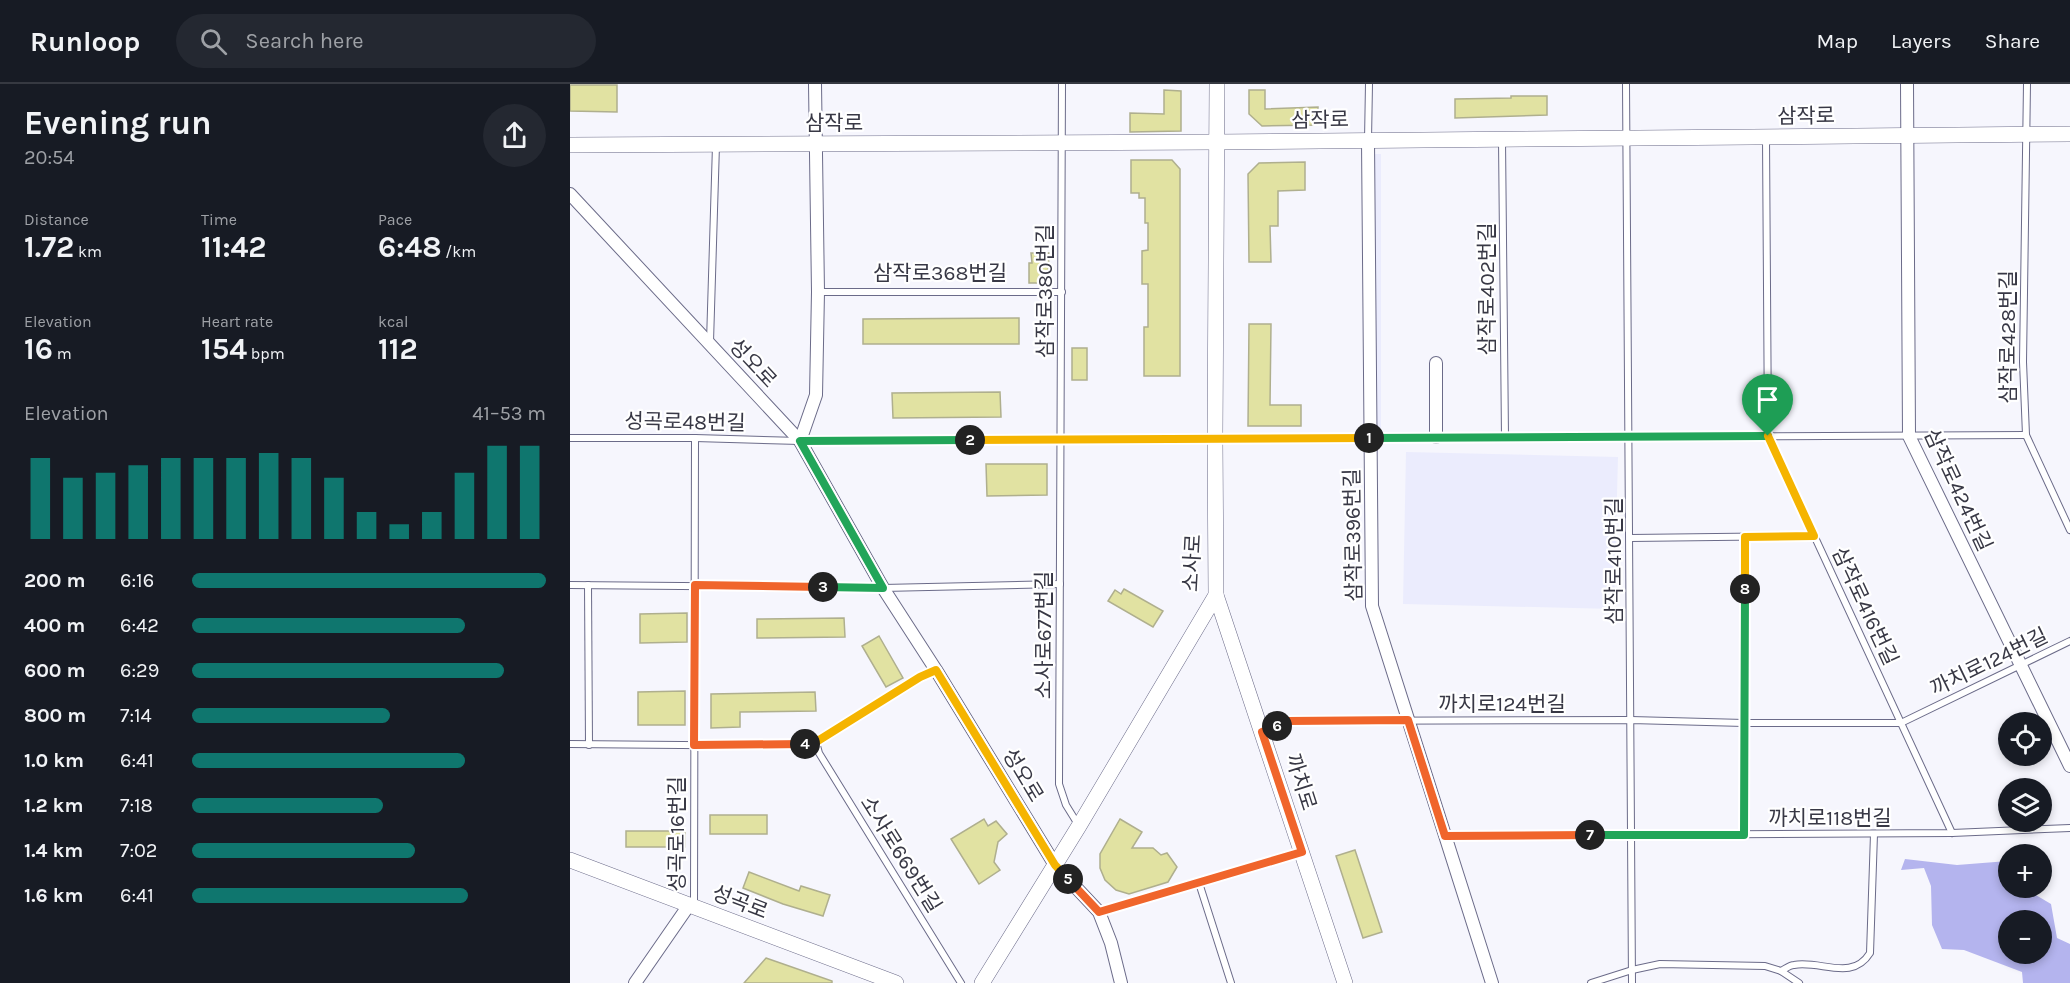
<!DOCTYPE html>
<meta charset="utf-8">
<style>
:root{--surface:#171b24;--page:#242831;--text:#f1f3f6;--muted:#9ea1a6;--line:#363941;--accent:#0f766e}
body{margin:0;font-family:Karla,"Noto Sans KR",sans-serif;background:var(--page);color:var(--text);height:100vh;display:flex;flex-direction:column;font-size:22px;white-space:nowrap}
*{box-sizing:border-box;margin:0}
p{font-size:20px;color:var(--muted)}
.icon{flex:none;width:33px;height:33px;fill:none;stroke:currentColor;stroke-width:2;stroke-linecap:round;stroke-linejoin:round}
.map{position:relative;flex:1;overflow:hidden}
.panel{display:flex;flex-direction:column;background:var(--surface);width:570px}
.panel>*{flex:none}
.fabs{position:absolute;left:1428px;top:628px;display:grid;gap:12px}
.fabs a{display:grid;place-items:center;width:54px;height:54px;border-radius:50%;background:var(--surface);box-shadow:0 3px 9px #0003;font-size:30px}
.pin{position:absolute;display:grid;place-items:center;width:51px;height:51px;color:#fff;margin:-62px -26px;border-radius:50% 50% 50% 0;rotate:-45deg;box-shadow:0 0 6px #0007}
.pin .icon{rotate:45deg}
.km{position:absolute;width:30px;height:30px;margin:-15px;border-radius:50%;background:#222;color:#fff;font-size:16px;line-height:30px;text-align:center}
.round{display:grid;place-items:center;flex:none;width:63px;height:63px;border-radius:32px;background:var(--page)}
.head{display:flex;align-items:center;justify-content:space-between;height:102px;padding:0 24px}
h1{font-size:33px;font-weight:700;line-height:45px}
.metrics{display:grid;grid-template-columns:repeat(3,1fr);gap:9px;height:102px;padding:6px 24px}
.metrics div{display:grid;align-content:center}
.metrics b{font-size:30px;font-weight:700}
.metrics small{font-size:16px;font-weight:400}
.metrics p{font-size:16px}
.chart{height:168px;padding:12px 24px}
.chart p{display:flex;justify-content:space-between}
.chart svg{width:100%;height:108px;margin-top:6px;stroke:var(--accent);stroke-width:6}
ul{padding:0 24px;list-style:none;font-size:20px}
li{display:grid;grid-template-columns:96px 72px 1fr;align-items:center;height:45px}
li i{height:15px;border-radius:8px;background:var(--accent)}
header{display:flex;align-items:center;gap:36px;box-sizing:border-box;height:84px;padding:0 30px;background:var(--surface);border-bottom:2px solid var(--line)}
header strong{font-size:28px}
nav{display:flex;gap:33px;margin-inline-start:auto;font-size:21px}
.search{width:420px;height:54px;background:var(--page);display:flex;align-items:center;gap:15px;box-sizing:border-box;padding:0 21px;border-radius:33px;color:var(--muted);font-size:22px}
main{display:flex;flex:1;min-height:0}
.map>svg:first-child{display:block}
.built{fill:#ebecfd}
.forest{fill:#b4b4ee;fill-rule:evenodd}
.building{fill:#e1e2a2;stroke:#afaf8e;stroke-width:1.5}
.lines{fill:none;stroke-linecap:round;stroke-linejoin:round}
.service-casing{stroke:#6b6b89;stroke-width:8}
.minor-casing{stroke:#6b6b89;stroke-width:14}
.tertiary-casing{stroke:#6b6b89;stroke-width:16}
.service{stroke:#fff;stroke-width:6}
.minor{stroke:#fff;stroke-width:12}
.tertiary{stroke:#fff;stroke-width:15}
.split-1-casing{stroke:#fff;stroke-width:12}
.split-2-casing{stroke:#fff;stroke-width:12}
.split-3-casing{stroke:#fff;stroke-width:12}
.split-4-casing{stroke:#fff;stroke-width:12}
.split-5-casing{stroke:#fff;stroke-width:12}
.split-6-casing{stroke:#fff;stroke-width:12}
.split-7-casing{stroke:#fff;stroke-width:12}
.split-8-casing{stroke:#fff;stroke-width:12}
.split-9-casing{stroke:#fff;stroke-width:12}
.split-1{stroke:#22a559;stroke-width:8}
.split-2{stroke:#f5b400;stroke-width:8}
.split-3{stroke:#22a559;stroke-width:8}
.split-4{stroke:#f0652b;stroke-width:8}
.split-5{stroke:#f5b400;stroke-width:8}
.split-6{stroke:#f0652b;stroke-width:8}
.split-7{stroke:#f0652b;stroke-width:8}
.split-8{stroke:#22a559;stroke-width:8}
.split-9{stroke:#f5b400;stroke-width:8}
.labels{text-anchor:middle;stroke-width:4.5;stroke-linejoin:round;paint-order:stroke}
.street-label{font-size:21px;fill:#383845;stroke:#fff}
</style>
<header>
<strong>Runloop</strong>
<div class="search"><svg class="icon" aria-label="search" viewBox="0 0 24 24"><circle cx="10" cy="10" r="6"/><path d="M15 15l6 6"/></svg>Search here</div>
<nav><a>Map</a><a>Layers</a><a>Share</a></nav>
</header>
<main>
<section class="panel">
<div class="head"><div><h1>Evening run</h1><p>20:54</p></div><a class="round"><svg class="icon" aria-label="share" viewBox="0 0 24 24"><path d="M12 15V3M7 8l5-5 5 5M5 13v7h14v-7"/></svg></a></div>
<div class="metrics">
<div><p>Distance</p><b>1.72<small> km</small></b></div>
<div><p>Time</p><b>11:42</b></div>
<div><p>Pace</p><b>6:48<small> /km</small></b></div>
</div>
<div class="metrics">
<div><p>Elevation</p><b>16<small> m</small></b></div>
<div><p>Heart rate</p><b>154<small> bpm</small></b></div>
<div><p>kcal</p><b>112</b></div>
</div>
<div class="chart"><p><span>Elevation</span>41–53 m</p>
<svg viewBox="0 0 160 44" preserveAspectRatio="none"><path d="M5 44V11M15 44V19M25 44V17M35 44V14M45 44V11M55 44V11M65 44V11M75 44V9M85 44V11M95 44V19M105 44V33M115 44V38M125 44V33M135 44V17M145 44V6M155 44V6"/></svg>
</div>
<ul>
<li><b>200 m</b>6:16<i style="width:100%"></i></li>
<li><b>400 m</b>6:42<i style="width:77%"></i></li>
<li><b>600 m</b>6:29<i style="width:88%"></i></li>
<li><b>800 m</b>7:14<i style="width:56%"></i></li>
<li><b>1.0 km</b>6:41<i style="width:77%"></i></li>
<li><b>1.2 km</b>7:18<i style="width:54%"></i></li>
<li><b>1.4 km</b>7:02<i style="width:63%"></i></li>
<li><b>1.6 km</b>6:41<i style="width:78%"></i></li>
</ul>
</section>
<div class="map">
<svg width="1500" height="899" viewBox="0 0 1500 899">
<rect width="100%" height="100%" fill="#f6f6fd"/>
<g class="built">
<rect x="795" y="70" width="16" height="276"/>
<polygon points="836,368 1048,373 1044,525 833,520"/>
</g>
<path class="forest" d="M1335 775 1387 781 1438 777V804H1454L1481 820 1487 854 1500 860V899H1453L1452 888 1394 866 1372 865 1362 841 1361 802 1354 784 1331 786ZM1438 837H1472V870H1438Z"/>
<g class="building">
<polygon points="0,1 47,1 47,28 0,27"/>
<polygon points="594,6 611,7 611,47 560,48 560,29 594,30"/>
<polygon points="679,6 695,6 695,25 748,23 748,41 692,42 679,30"/>
<polygon points="941,12 977,12 977,31 885,34 885,15 941,14"/>
<polygon points="561,76 602,76 610,85 610,292 574,292 574,243 578,243 578,200 572,200 572,167 578,166 578,139 575,139 575,114 569,114 569,109 561,109"/>
<polygon points="735,78 735,106 708,107 708,142 700,142 701,178 679,178 678,90 689,79"/>
<polygon points="461,169 479,169 478,192 470,199 459,199 459,179 462,179"/>
<polygon points="449,234 449,260 293,260 293,235"/>
<polygon points="679,240 701,240 700,321 731,321 731,342 678,342"/>
<rect x="502" y="264" width="15" height="32"/>
<polygon points="430,308 431,333 323,334 322,309"/>
<polygon points="416,380 477,380 477,411 417,412"/>
<polygon points="554,505 593,527 583,543 538,517 545,506 551,510"/>
<polygon points="117,529 117,558 70,559 70,530"/>
<polygon points="274,534 275,553 187,554 187,535"/>
<polygon points="309,552 333,594 316,603 292,562"/>
<polygon points="115,607 115,641 68,641 68,608"/>
<polygon points="245,608 246,627 170,628 170,643 141,644 141,610"/>
<rect x="140" y="731" width="57" height="19"/>
<polygon points="414,735 418,742 426,737 437,750 428,758 424,778 430,786 409,800 381,755"/>
<polygon points="550,735 572,748 562,764 583,764 591,771 597,769 607,783 598,798 559,810 546,806 535,796 530,784 530,770"/>
<rect x="56" y="747" width="59" height="16"/>
<polygon points="785,766 812,848 793,854 766,772"/>
<polygon points="179,788 229,807 231,802 260,811 253,832 213,820 173,804"/>
<polygon points="196,874 262,897 262,899 174,899"/>
</g>
<g class="lines">
<defs>
<g id="service">
<polyline points="492,0 489,700 496,721 509,742"/>
<polyline points="1056,0 1062,899"/>
<polyline points="1457,0 1453,278 1456,351 1500,446"/>
<polyline points="1196,54 1198,352 1382,749"/>
<polyline points="798,56 799,0"/>
<polyline points="932,56 935,353"/>
<polyline points="248,208 492,208"/>
<polyline points="140,258 146,61"/>
<polyline points="0,354 125,354 230,357 1456,351"/>
<polyline points="1060,454 1244,452"/>
<polyline points="0,501 313,504 490,500"/>
<polyline points="18,501 19,661"/>
<polyline points="692,648 719,637 1061,636 1174,639 1331,639 1500,557"/>
<polyline points="246,658 249,669 391,899"/>
<polyline points="0,660 230,662 246,658 350,593 366,586"/>
<polyline points="1174,751 1175,453"/>
<polyline points="875,752 1382,749 1500,744"/>
<polyline points="629,799 661,899"/>
<polyline points="124,821 125,354"/>
<polyline points="529,828 730,769"/>
<path d="M1211 887C1215 885 1220 881 1224 881 1251 876 1282 898 1300 869L1304 750"/>
<polyline points="1021,899 1062,886 1090,880 1195,882 1211,887 1229,899"/>
</g>
<g id="minor">
<polyline points="1337,0 1339,352 1500,682"/>
<polyline points="798,57 802,522 922,899"/>
<polyline points="0,110 230,357 313,504 366,586 485,781 529,828 541,859 551,899"/>
<polyline points="866,279 866,353"/>
<polyline points="230,357 246,311 248,208 245,0"/>
<polyline points="65,899 119,821"/>
</g>
<g id="tertiary">
<polyline points="0,61 646,58 1500,50"/>
<polyline points="646,511 775,899"/>
<polyline points="0,776 326,899"/>
<polyline points="412,899 509,742 646,511 645,354 647,0"/>
</g>
</defs>
<use href="#service" class="service-casing"/>
<use href="#minor" class="minor-casing"/>
<use href="#tertiary" class="tertiary-casing"/>
<use href="#service" class="service"/>
<use href="#minor" class="minor"/>
<use href="#tertiary" class="tertiary"/>
</g>
<g class="lines">
<defs>
<polyline id="split-1" points="799,354 1198,352"/>
<polyline id="split-2" points="400,356 799,354"/>
<polyline id="split-3" points="253,503 313,504 230,357 400,356"/>
<polyline id="split-4" points="235,660 124,661 125,501 253,503"/>
<polyline id="split-5" points="235,660 246,658 350,593 366,586 485,781 498,795"/>
<polyline id="split-6" points="498,795 529,828 732,768 692,648 707,642"/>
<polyline id="split-7" points="707,642 718,637 838,636 875,752 1020,751"/>
<polyline id="split-8" points="1020,751 1174,751 1175,505"/>
<polyline id="split-9" points="1175,505 1175,453 1244,452 1198,352"/>
</defs>
<use href="#split-1" class="split-1-casing"/>
<use href="#split-2" class="split-2-casing"/>
<use href="#split-3" class="split-3-casing"/>
<use href="#split-4" class="split-4-casing"/>
<use href="#split-5" class="split-5-casing"/>
<use href="#split-6" class="split-6-casing"/>
<use href="#split-7" class="split-7-casing"/>
<use href="#split-8" class="split-8-casing"/>
<use href="#split-9" class="split-9-casing"/>
<use href="#split-1" class="split-1"/>
<use href="#split-2" class="split-2"/>
<use href="#split-3" class="split-3"/>
<use href="#split-4" class="split-4"/>
<use href="#split-5" class="split-5"/>
<use href="#split-6" class="split-6"/>
<use href="#split-7" class="split-7"/>
<use href="#split-8" class="split-8"/>
<use href="#split-9" class="split-9"/>
</g>
<g class="labels">
<g class="street-label">
<text transform="translate(1236 32) rotate(-1)" y="7">삼작로</text>
<text transform="translate(750 36) rotate(-1)" y="7">삼작로</text>
<text x="264" y="46">삼작로</text>
<text x="370" y="196">삼작로368번길</text>
<text transform="translate(917 205) rotate(-90)" y="7">삼작로402번길</text>
<text transform="translate(475 207) rotate(-90)" y="7">삼작로380번길</text>
<text transform="translate(1438 253) rotate(-90)" y="7">삼작로428번길</text>
<text transform="translate(183 279) rotate(47)" y="7">성오로</text>
<text transform="translate(115 338) rotate(1)" y="7">성곡로48번길</text>
<text transform="translate(1388 406) rotate(65)" y="7">삼작로424번길</text>
<text transform="translate(783 451) rotate(-91)" y="7">삼작로396번길</text>
<text transform="translate(1044 477) rotate(-90)" y="7">삼작로410번길</text>
<text transform="translate(622 479) rotate(-87)" y="7">소사로</text>
<text transform="translate(1295 522) rotate(65)" y="7">삼작로416번길</text>
<text transform="translate(474 551) rotate(-90)" y="7">소사로677번길</text>
<text transform="translate(1419 578) rotate(-26)" y="7">까치로124번길</text>
<text x="932" y="627">까치로124번길</text>
<text transform="translate(453 691) rotate(59)" y="7">성오로</text>
<text transform="translate(731 698) rotate(72)" y="7">까치로</text>
<text x="1260" y="741">까치로118번길</text>
<text transform="translate(107 750) rotate(-90)" y="7">성곡로16번길</text>
<text transform="translate(331 770) rotate(58)" y="7">소사로669번길</text>
<text transform="translate(170 818) rotate(21)" y="7">성곡로</text>
</g>
</g>
</svg>
<div class="fabs">
<a><svg class="icon" aria-label="locate" viewBox="0 0 24 24"><circle cx="12" cy="12" r="6"/><path d="M12 2v4M12 18v4M2 12h4M18 12h4"/></svg></a>
<a><svg class="icon" aria-label="layers" viewBox="0 0 24 24"><path d="M12 4l9 5-9 5-9-5zM3 14l9 5 9-5"/></svg></a>
<a>+</a>
<a>−</a>
</div>
<div class="pin" style="left:1198px;top:352px;background:#1e9e55"><svg class="icon" aria-label="arrive" viewBox="0 0 24 24"><path d="M6 21V4h12l-3 4 3 4H6"/></svg></div>
<b class="km" style="left:799px;top:354px">1</b>
<b class="km" style="left:400px;top:356px">2</b>
<b class="km" style="left:253px;top:503px">3</b>
<b class="km" style="left:235px;top:660px">4</b>
<b class="km" style="left:498px;top:795px">5</b>
<b class="km" style="left:707px;top:642px">6</b>
<b class="km" style="left:1020px;top:751px">7</b>
<b class="km" style="left:1175px;top:505px">8</b>
</div>
</main>
